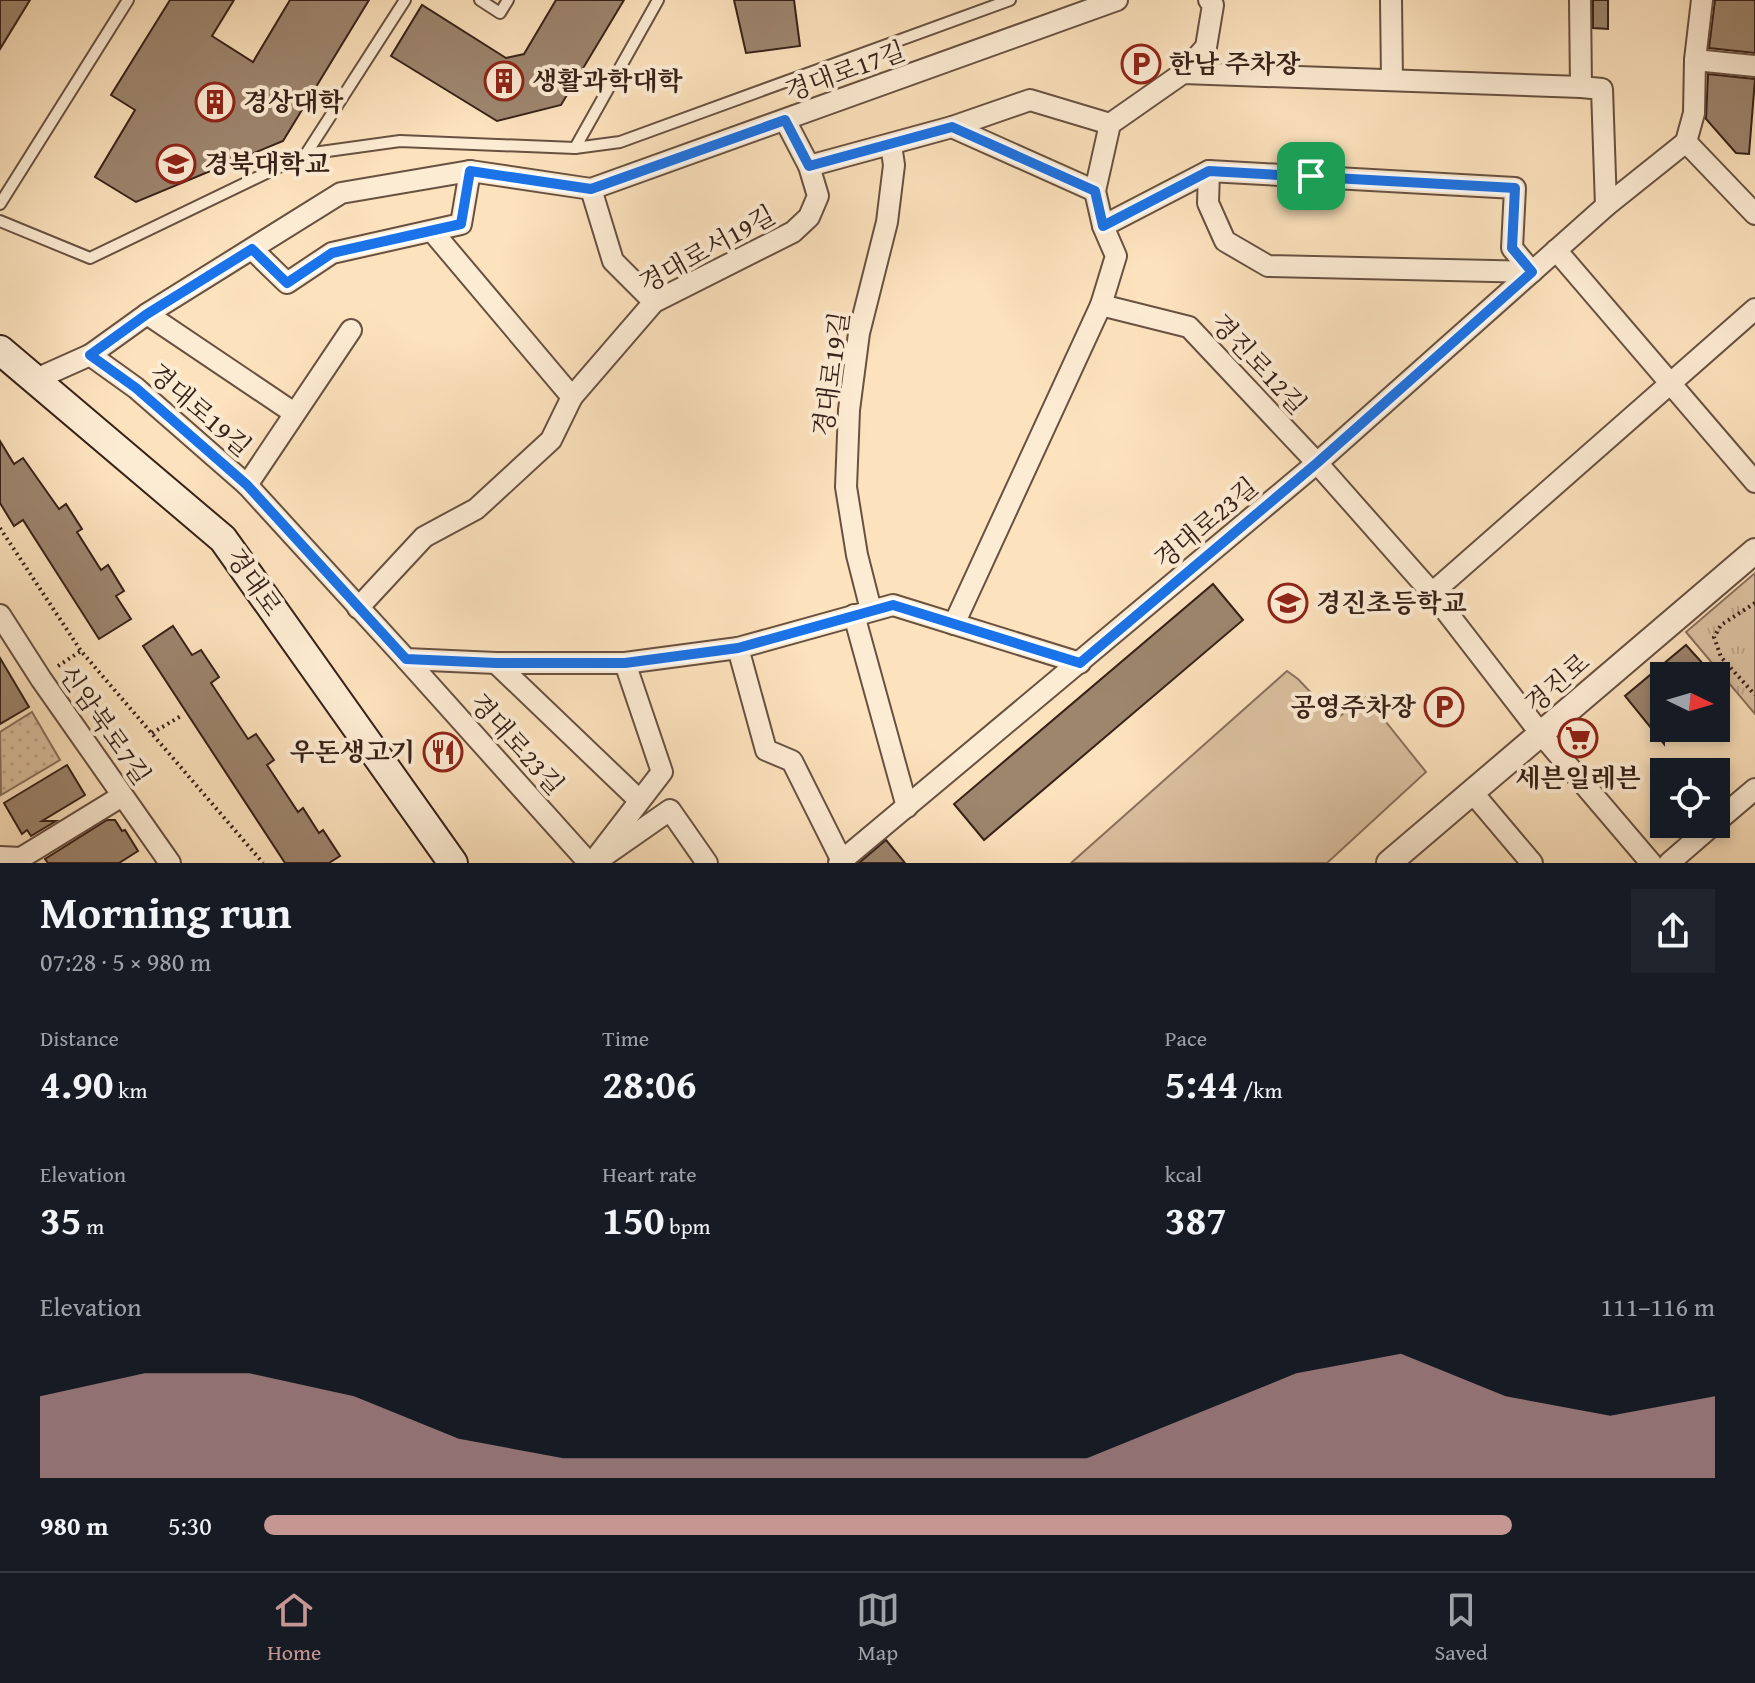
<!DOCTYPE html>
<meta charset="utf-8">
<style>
:root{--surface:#171b24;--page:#20242c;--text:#f1f3f6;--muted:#9ea1a6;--line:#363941;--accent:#c59692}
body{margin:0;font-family:"Gentium Book Plus","Noto Serif KR",serif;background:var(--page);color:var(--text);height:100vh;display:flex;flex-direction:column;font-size:30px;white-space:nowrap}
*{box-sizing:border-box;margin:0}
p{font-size:26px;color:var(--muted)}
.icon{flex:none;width:44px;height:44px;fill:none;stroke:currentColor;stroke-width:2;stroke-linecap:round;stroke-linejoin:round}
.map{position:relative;height:863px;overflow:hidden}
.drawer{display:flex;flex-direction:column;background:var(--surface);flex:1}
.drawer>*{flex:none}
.needle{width:52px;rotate:95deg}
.tools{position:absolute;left:1650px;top:662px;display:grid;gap:16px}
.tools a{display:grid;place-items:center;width:80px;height:80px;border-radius:0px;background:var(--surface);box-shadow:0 4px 12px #0003;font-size:40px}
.pin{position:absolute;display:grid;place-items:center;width:68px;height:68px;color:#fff;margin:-34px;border-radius:16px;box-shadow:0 4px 12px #0006}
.round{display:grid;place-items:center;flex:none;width:84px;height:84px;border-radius:0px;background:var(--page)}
.headline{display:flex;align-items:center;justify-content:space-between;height:136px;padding:0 40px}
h1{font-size:44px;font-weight:700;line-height:60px}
.metrics{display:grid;grid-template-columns:repeat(3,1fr);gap:12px;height:136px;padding:8px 40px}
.metrics div{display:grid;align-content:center}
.metrics b{font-size:40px;font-weight:700}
.metrics small{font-size:22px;font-weight:400}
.metrics p{font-size:22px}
.chart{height:224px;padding:16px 40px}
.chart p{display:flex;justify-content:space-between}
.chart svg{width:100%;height:144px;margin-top:8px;fill:var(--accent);opacity:.7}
ul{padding:0 40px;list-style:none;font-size:26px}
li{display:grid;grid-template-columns:128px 96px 1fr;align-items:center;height:60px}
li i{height:20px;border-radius:10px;background:var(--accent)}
.menu{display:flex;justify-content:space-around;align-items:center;height:112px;border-top:2px solid var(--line);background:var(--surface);font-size:22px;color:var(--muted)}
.menu a{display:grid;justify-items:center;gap:4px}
.menu .on{color:var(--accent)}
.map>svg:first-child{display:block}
.grass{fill:url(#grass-dots);stroke:#89715c;stroke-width:2}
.park{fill:url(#park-tufts);stroke:#89715c;stroke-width:2}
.pitch{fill:#dbc1a1;stroke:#89715c;stroke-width:2}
.building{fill:#9d856e;stroke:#372118;stroke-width:2}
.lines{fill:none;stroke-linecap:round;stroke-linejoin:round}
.service-casing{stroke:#685141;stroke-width:14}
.minor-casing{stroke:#685141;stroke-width:24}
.tertiary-casing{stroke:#685141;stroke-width:28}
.secondary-casing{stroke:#372118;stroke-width:32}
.path{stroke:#372118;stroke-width:4;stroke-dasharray:2 4;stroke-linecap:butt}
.service{stroke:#fdecd4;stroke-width:10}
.minor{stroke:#fdecd4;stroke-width:20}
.tertiary{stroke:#fdecd4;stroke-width:24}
.secondary{stroke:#fdecd4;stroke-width:28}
.route-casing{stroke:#fff;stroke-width:16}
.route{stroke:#1a73e8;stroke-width:10}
.labels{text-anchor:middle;stroke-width:8;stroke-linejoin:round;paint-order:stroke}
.poi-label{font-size:26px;font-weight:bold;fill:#372118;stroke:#fdecd4;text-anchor:start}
.street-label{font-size:26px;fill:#372118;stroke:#fdecd4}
</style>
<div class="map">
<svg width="1755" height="863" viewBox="0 0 1755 863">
<defs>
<pattern id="grass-dots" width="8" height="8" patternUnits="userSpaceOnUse" patternTransform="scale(2)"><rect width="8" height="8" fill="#dbc1a1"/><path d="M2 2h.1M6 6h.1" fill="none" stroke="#bda68a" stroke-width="1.8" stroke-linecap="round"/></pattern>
<pattern id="park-tufts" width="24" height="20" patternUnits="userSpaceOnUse" patternTransform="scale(2)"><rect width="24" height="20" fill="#dbc1a1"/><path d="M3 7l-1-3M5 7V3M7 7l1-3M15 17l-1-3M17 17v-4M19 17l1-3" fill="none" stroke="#bda68a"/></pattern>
</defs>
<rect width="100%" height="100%" fill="#fce2bd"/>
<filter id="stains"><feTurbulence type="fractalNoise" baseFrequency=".0025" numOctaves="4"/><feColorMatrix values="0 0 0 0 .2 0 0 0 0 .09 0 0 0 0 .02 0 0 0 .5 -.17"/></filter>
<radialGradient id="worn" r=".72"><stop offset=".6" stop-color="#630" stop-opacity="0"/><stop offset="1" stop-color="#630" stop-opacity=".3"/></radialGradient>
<polygon class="grass" points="32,712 60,760 1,795 0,732"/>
<polygon class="park" points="1755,573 1755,714 1686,632"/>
<polygon class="pitch" points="1287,671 1298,679 1336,719 1366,697 1426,772 1327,863 1071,863"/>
<g class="building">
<polygon points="0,0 30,0 0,49"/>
<polygon points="170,0 234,0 212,36 253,62 290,0 369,0 283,141 136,202 95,177 135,110 111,95"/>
<polygon points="556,0 624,0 561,105 497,121 391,56 422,5 506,58 524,54"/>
<polygon points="734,0 794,0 800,46 746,53"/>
<polygon points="1593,0 1608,0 1608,29 1593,28"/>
<polygon points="1715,0 1755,0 1755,53 1709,48"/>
<polygon points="1708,74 1755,79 1749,154 1736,153 1706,119"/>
<polygon points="0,441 14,464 23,458 59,509 66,504 82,529 77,532 101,570 108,565 124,591 116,596 131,619 99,639 23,520 14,526 0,503"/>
<polygon points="1213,584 1243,620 984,840 954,804"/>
<polygon points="173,626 192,655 201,650 219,677 211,683 248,739 256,734 274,760 267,765 298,812 303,808 319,833 323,830 340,856 329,863 285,863 143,646"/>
<polygon points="1686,645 1714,676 1664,676 1664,744 1625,696"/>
<polygon points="0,658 29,707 0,724"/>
<polygon points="1580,720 1597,737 1578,756 1561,737"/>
<polygon points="67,765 85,795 42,821 56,821 31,836 27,830 22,834 4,803"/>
<polygon points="107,820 115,820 122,831 125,830 138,851 119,863 48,863 45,859"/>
<polygon points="886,840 905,863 859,863"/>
</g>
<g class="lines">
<defs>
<g id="service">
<polyline points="480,0 500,13 508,0"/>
<polyline points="575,148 658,0"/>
<polyline points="306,154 405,0"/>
<polyline points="0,204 128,0"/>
<polyline points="0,221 90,258 306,154 400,141 575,148 620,142 1010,0"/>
</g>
<g id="minor">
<polyline points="1391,0 1392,80"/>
<polyline points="1580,0 1581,87 1602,89 1606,206"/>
<polyline points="1695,60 1755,66"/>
<polyline points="1183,73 1206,47 1213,5 1209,0"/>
<polyline points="1581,87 1183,73 1110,124 1095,191 1103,226 1116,256 1101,305 1189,327 1317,463 1432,593 1541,734 1651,863"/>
<polyline points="785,120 809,166"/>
<polyline points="952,127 1030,100 1110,124"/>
<polyline points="1686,142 1694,113 1695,60 1702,0"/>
<polygon points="1209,171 1515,188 1512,248 1532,272 1268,266 1225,241 1208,203"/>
<polyline points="591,189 613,261 654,302"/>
<polyline points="1103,226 1209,171"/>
<polyline points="432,231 572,397"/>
<polyline points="252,249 287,283 332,253 461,224 470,171"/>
<polyline points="1556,250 1755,482"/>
<polyline points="147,314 294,413"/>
<polyline points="90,355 147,314 341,193 470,171 591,189 1117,0"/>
<polyline points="34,380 90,355 136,388 247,485 406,659 496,663 625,663 738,648 893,605 1080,663"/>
<polyline points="247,485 351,330"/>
<polyline points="1432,593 1755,309"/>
<polyline points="358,608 424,537 476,509 551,440 572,397 654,302 793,232 809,217 818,196 809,166 952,127 1095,191"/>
<polyline points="871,610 857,555 846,487 849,410 859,333 887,222 894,165 891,145"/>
<polyline points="0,615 41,679 170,863"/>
<polyline points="854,615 907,807"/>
<polyline points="954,624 1101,305"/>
<polyline points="738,648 766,750 792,761 842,861"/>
<polyline points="406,659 589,863"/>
<polyline points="496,663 639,800"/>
<polyline points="1472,792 1532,863"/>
<polyline points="1716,822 1755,789"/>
<polyline points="604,856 670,810 707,863"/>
<polyline points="0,857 21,858 122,796"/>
<polyline points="592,863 662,772 625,663"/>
<polyline points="839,863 1317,463 1606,206 1686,142 1755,214"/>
<polyline points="1669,863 1714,824"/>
</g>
<polyline id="tertiary" points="1389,863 1755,551"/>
<polyline id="secondary" points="0,350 223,539 453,863"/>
</defs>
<use href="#service" class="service-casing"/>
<use href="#minor" class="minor-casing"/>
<use href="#tertiary" class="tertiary-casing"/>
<use href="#secondary" class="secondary-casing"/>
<g class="path">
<polyline points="0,528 81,651 263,863"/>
<polyline points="1755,603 1721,625 1714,637 1721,657 1755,695"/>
<polyline points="58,666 81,651"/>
<polyline points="152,733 181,716"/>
</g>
<use href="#service" class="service"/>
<use href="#minor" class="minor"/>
<use href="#tertiary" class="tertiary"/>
<use href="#secondary" class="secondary"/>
</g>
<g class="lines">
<defs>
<polygon id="route" points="785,120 809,166 952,127 1095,191 1103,226 1209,171 1515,188 1512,248 1532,272 1317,463 1080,663 893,605 738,648 625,663 496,663 406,659 247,485 136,388 90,355 147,314 252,249 287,283 332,253 461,224 470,171 591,189"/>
</defs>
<use href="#route" class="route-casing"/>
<use href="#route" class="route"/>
</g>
<defs>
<symbol id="parking-ring" viewBox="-11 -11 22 22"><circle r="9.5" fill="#fdecd4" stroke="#8f2418" stroke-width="1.5"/><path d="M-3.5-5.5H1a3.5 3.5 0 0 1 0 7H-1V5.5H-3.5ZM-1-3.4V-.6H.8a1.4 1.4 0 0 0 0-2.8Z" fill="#8f2418"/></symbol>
<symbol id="building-ring" viewBox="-11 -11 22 22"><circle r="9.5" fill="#fdecd4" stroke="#8f2418" stroke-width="1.5"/><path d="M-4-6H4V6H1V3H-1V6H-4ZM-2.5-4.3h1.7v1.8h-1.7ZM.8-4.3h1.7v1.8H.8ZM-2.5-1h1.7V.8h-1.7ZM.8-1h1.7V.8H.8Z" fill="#8f2418"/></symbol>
<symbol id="university-ring" viewBox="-11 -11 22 22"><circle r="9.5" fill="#fdecd4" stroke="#8f2418" stroke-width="1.5"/><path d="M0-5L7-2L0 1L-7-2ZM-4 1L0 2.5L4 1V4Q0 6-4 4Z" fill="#8f2418"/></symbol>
<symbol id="school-ring" viewBox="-11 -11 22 22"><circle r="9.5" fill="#fdecd4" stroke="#8f2418" stroke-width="1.5"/><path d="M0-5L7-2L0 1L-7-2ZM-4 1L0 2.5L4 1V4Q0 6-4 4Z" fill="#8f2418"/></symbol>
<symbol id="supermarket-ring" viewBox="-11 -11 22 22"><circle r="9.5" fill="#fdecd4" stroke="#8f2418" stroke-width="1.5"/><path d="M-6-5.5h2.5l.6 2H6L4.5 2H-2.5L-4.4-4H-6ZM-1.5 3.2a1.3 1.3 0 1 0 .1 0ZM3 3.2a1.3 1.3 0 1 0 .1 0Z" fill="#8f2418"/></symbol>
<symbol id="restaurant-ring" viewBox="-11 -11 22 22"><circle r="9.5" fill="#fdecd4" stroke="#8f2418" stroke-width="1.5"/><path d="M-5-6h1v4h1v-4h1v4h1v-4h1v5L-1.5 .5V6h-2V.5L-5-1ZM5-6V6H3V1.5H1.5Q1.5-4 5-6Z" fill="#8f2418"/></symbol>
</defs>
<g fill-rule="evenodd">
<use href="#parking-ring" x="1119" y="42" width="44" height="44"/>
<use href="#building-ring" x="482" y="59" width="44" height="44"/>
<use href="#building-ring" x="193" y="80" width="44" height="44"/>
<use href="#university-ring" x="154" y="142" width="44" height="44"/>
<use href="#school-ring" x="1266" y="581" width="44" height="44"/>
<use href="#parking-ring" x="1422" y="685" width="44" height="44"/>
<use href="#supermarket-ring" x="1556" y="716" width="44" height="44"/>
<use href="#restaurant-ring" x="421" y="730" width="44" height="44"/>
</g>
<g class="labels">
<g class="poi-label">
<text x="1169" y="73">한남 주차장</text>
<text x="532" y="90">생활과학대학</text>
<text x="243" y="111">경상대학</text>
<text x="204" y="173">경북대학교</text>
<text x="1316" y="612">경진초등학교</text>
<text x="1416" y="716" text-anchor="end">공영주차장</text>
<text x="415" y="761" text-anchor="end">우돈생고기</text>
<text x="1578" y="787" text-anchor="middle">세븐일레븐</text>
</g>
<g class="street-label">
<text transform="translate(845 71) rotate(-20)" y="9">경대로17길</text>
<text transform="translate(707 249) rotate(-29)" y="9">경대로서19길</text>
<text transform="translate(1259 364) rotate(47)" y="9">경진로12길</text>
<text transform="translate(831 374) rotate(-82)" y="9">경대로19길</text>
<text transform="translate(200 410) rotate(41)" y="9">경대로19길</text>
<text transform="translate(1206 523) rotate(-40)" y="9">경대로23길</text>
<text transform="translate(254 582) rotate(55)" y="9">경대로</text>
<text transform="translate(1557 683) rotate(-41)" y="9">경진로</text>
<text transform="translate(105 725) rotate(55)" y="9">신암북로7길</text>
<text transform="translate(517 744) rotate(48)" y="9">경대로23길</text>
</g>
</g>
<rect width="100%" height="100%" filter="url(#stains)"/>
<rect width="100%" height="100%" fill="url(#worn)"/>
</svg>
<div class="tools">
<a><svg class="needle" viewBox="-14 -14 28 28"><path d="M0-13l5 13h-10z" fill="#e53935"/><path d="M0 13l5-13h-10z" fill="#9ea1a6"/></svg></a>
<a><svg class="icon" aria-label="locate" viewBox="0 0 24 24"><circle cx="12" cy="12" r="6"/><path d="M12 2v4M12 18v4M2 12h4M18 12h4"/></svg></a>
</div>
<div class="pin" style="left:1311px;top:176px;background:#1e9e55"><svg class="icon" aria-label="arrive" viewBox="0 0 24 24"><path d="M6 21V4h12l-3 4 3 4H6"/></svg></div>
</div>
<section class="drawer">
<div class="headline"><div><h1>Morning run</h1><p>07:28 · 5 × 980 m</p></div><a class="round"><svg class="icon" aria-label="share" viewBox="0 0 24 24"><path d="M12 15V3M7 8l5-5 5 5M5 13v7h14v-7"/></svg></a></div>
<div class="metrics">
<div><p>Distance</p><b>4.90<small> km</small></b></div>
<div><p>Time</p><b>28:06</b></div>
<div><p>Pace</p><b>5:44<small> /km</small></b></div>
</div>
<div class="metrics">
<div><p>Elevation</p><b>35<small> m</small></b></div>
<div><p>Heart rate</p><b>150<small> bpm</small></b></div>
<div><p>kcal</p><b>387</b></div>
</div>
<div class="chart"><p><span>Elevation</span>111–116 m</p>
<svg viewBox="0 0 160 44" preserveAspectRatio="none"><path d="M0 44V19L10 12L20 12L30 19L40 32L50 38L60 38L70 38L80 38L90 38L100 38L110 25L120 12L130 6L140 19L150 25L160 19V44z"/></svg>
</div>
<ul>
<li><b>980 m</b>5:30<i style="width:86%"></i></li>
</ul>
</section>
<nav class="menu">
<a class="on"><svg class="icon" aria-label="home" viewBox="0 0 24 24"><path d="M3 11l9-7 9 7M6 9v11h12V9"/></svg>Home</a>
<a><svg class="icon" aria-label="map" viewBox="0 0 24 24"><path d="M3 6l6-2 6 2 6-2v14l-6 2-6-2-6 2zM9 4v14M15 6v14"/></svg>Map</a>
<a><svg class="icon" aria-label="saved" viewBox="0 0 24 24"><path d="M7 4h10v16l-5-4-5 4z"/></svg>Saved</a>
</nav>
